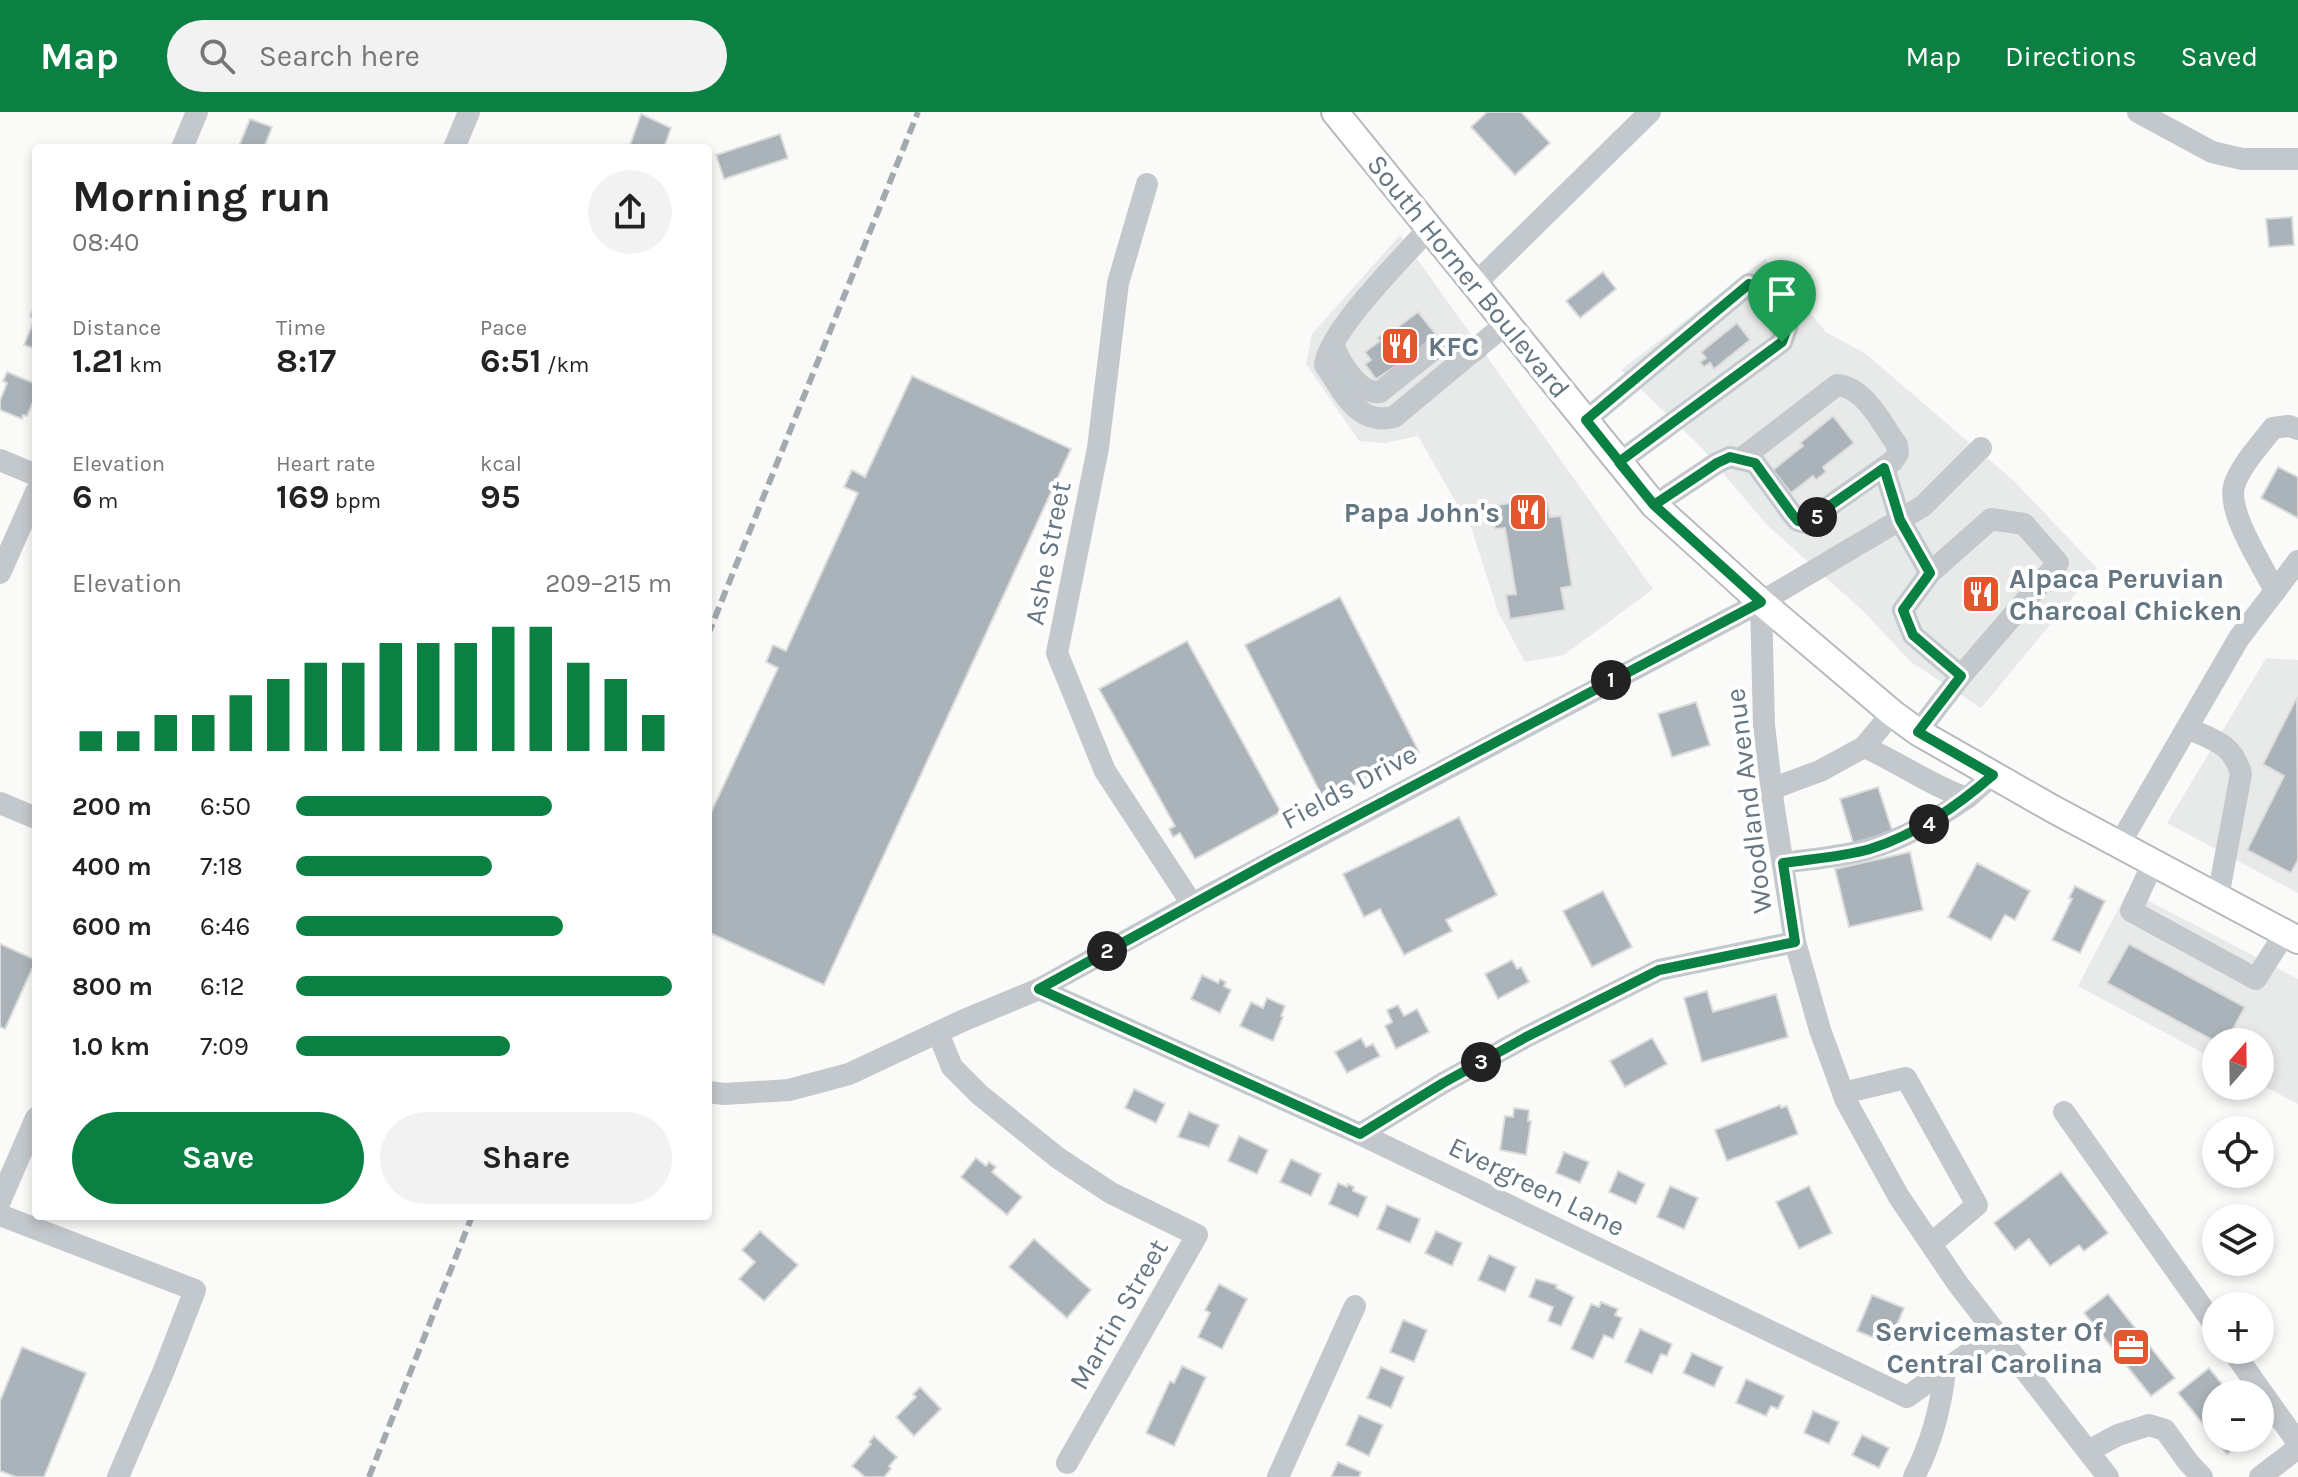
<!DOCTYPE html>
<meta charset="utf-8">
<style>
:root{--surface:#fff;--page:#f2f2f2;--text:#222;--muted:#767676;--accent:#0b8043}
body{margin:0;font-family:Karla,sans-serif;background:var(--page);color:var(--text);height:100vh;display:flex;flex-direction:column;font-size:30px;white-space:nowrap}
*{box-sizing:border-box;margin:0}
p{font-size:26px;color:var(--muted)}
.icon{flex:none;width:44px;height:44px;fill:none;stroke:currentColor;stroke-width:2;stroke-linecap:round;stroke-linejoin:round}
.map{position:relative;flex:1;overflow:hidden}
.drawer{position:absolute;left:32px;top:32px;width:680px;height:1076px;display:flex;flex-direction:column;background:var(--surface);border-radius:8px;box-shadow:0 4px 12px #0003}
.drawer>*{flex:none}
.needle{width:52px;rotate:20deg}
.controls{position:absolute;left:2202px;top:916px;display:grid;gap:16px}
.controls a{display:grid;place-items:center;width:72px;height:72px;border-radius:50%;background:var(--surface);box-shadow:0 4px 12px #0003;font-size:40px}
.pin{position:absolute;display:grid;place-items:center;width:68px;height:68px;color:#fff;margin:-82px -34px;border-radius:50% 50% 50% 0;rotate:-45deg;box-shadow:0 0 8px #0007}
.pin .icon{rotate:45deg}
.km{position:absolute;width:40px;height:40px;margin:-20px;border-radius:50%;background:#222;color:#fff;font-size:22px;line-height:40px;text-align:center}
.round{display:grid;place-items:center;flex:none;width:84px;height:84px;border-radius:42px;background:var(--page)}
.headline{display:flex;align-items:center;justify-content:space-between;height:136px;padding:0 40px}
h1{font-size:44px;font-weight:700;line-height:60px}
.figures{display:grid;grid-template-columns:repeat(3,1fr);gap:12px;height:136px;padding:8px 40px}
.figures div{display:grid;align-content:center}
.figures b{font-size:34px;font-weight:700}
.figures small{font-size:22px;font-weight:400}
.figures p{font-size:22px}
.chart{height:224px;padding:16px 40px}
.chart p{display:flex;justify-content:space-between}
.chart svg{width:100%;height:144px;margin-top:8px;stroke:var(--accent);stroke-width:6}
.primary-button{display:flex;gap:16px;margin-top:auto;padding:16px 40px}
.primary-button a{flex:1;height:92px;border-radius:48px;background:var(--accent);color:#fff;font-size:32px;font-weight:700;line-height:92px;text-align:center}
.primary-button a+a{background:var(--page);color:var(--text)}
ul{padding:0 40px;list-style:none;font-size:26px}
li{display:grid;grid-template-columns:128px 96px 1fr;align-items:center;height:60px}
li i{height:20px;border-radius:10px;background:var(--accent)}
header{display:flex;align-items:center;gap:48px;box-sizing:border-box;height:112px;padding:0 40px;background:var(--accent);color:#fff}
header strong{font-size:38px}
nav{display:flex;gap:44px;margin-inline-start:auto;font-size:28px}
.search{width:560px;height:72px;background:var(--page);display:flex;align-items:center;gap:20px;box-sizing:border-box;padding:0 28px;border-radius:44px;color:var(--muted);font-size:30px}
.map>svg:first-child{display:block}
.built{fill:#e8e9e9}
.building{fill:#aab3b9;stroke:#dcdcda;stroke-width:2}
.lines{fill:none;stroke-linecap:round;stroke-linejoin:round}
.major-casing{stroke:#b5babe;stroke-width:30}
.minor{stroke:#c3c8cc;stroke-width:22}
.major{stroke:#fff;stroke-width:26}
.rail{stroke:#a2aab0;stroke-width:6;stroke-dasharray:12 6;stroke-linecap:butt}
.route-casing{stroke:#fff;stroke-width:16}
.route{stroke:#0b8043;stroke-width:10}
.labels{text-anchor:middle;stroke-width:8;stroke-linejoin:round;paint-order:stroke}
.street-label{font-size:28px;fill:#657683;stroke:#fff}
.poi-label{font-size:28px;font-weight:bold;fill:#657683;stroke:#fff;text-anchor:start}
</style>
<header>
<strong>Map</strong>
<div class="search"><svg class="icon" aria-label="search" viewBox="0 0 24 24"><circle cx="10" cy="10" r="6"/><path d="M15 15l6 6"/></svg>Search here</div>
<nav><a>Map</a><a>Directions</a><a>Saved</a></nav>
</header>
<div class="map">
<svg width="2298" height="1365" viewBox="0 0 2298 1365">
<rect width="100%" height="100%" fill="#fafaf8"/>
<g class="built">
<polygon points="1400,123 1653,477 1564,543 1525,550 1498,500 1472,418 1418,324 1385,331 1359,329 1306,252 1312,222"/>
<polygon points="1765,147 1826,220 1866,242 2013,368 2097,456 1981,596 1911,550 1862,498 1766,412 1700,334 1621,258"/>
<polygon points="2266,546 2298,548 2298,781 2167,711"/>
<polygon points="2128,778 2298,867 2298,992 2260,972 2260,930 2216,930 2216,948 2078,874"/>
</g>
<g class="building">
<polygon points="1487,0 1521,0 1550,31 1515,63 1471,15"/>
<polygon points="641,2 671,16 664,36 629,36"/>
<polygon points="250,7 272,15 264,36 238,36"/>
<polygon points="780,22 788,46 724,67 716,43"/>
<polygon points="2292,105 2294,133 2269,135 2266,107"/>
<polygon points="1603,160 1616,177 1580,206 1566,189"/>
<polygon points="34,195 36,196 36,237 24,233 35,206 30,204"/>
<polygon points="1418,200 1439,226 1376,267 1365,252 1371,248 1365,240 1380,229 1377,226 1388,218 1390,221"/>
<polygon points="1737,211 1750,228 1714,257 1710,251 1704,255 1700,250 1706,246 1701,240"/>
<polygon points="7,260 36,272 33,281 36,283 27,304 23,303 22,307 0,298 0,289 7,271 3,269"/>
<polygon points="912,264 1071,337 824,873 708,820 708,707 778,556 766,550 773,533 786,539 858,381 844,375 852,358 865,365"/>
<polygon points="1833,304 1854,331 1823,355 1826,360 1816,368 1813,364 1791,381 1773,358 1803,334 1800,331"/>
<polygon points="2278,355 2298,365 2298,406 2261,386"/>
<polygon points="1546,385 1550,405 1561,404 1572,474 1561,476 1565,498 1510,507 1506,483 1516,482 1505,416 1495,417 1492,394"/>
<polygon points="1340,485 1419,640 1324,688 1245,533"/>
<polygon points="1187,529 1281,700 1195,747 1180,721 1173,725 1169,717 1175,714 1099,577"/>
<polygon points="2297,585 2298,748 2291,761 2247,738 2284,664 2263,652"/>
<polygon points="1696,590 1710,633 1672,645 1658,602"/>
<polygon points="1878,675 1893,721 1854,734 1840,687"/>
<polygon points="1459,705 1497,783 1446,808 1452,819 1404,843 1380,797 1364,805 1343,762"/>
<polygon points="1910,740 1923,798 1849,815 1835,757"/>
<polygon points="1977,751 2030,779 2015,808 2005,803 1991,828 1948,805"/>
<polygon points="2075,774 2105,789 2080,841 2052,828 2072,787 2069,786"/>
<polygon points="1603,779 1632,835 1592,855 1563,799"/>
<polygon points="0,832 36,848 5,917 0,915"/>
<polygon points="2129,832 2245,895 2226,930 2216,930 2107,871"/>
<polygon points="1512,848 1517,857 1521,855 1529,870 1498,887 1485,862"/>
<polygon points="1202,863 1218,871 1220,867 1226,870 1224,874 1231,878 1220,901 1191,887"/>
<polygon points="1707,879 1713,900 1776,882 1788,925 1702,950 1684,886"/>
<polygon points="1267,886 1285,894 1281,904 1283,905 1273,929 1240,914 1251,890 1263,896"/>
<polygon points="1398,893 1404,904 1417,897 1429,920 1396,937 1385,914 1392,910 1387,898"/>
<polygon points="1361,926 1366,935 1373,932 1380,944 1347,961 1335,940"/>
<polygon points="1652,926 1667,952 1625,975 1610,949"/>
<polygon points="1134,977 1165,992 1156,1011 1125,996"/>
<polygon points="1780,993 1781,996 1787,994 1798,1022 1727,1049 1715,1018"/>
<polygon points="1514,996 1529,998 1528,1009 1531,1009 1526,1043 1500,1038 1505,1004 1513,1005"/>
<polygon points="1189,1000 1219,1013 1209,1035 1178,1025"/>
<polygon points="1239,1024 1268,1038 1257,1062 1228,1049"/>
<polygon points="1564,1040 1589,1050 1580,1071 1556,1061"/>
<polygon points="976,1046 986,1054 989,1050 996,1055 992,1060 1022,1085 1007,1103 961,1065"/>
<polygon points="1291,1047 1321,1062 1311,1084 1280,1070"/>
<polygon points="1618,1059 1645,1072 1636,1092 1609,1080"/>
<polygon points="2061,1060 2108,1121 2084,1139 2079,1133 2050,1154 2029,1127 2015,1138 1994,1111"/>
<polygon points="1338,1071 1347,1075 1348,1072 1354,1075 1353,1079 1367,1085 1358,1105 1329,1092"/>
<polygon points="1670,1074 1698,1086 1684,1117 1657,1105"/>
<polygon points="1809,1074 1832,1121 1799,1137 1776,1090"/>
<polygon points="1387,1093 1420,1107 1410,1131 1377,1117"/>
<polygon points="760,1119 798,1153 764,1189 739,1167 755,1150 742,1138"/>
<polygon points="1436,1119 1462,1131 1452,1154 1425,1141"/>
<polygon points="1034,1127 1091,1178 1067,1206 1009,1155"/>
<polygon points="1489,1143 1516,1155 1505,1180 1478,1168"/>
<polygon points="1536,1167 1557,1173 1556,1176 1574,1185 1561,1214 1548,1209 1553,1195 1529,1185"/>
<polygon points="1219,1172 1247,1187 1222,1237 1198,1225 1210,1201 1205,1198"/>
<polygon points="2108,1182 2175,1266 2151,1284 2084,1201"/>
<polygon points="1872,1183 1904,1196 1889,1232 1857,1219"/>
<polygon points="1601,1190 1618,1197 1615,1203 1622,1206 1613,1227 1604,1223 1593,1247 1571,1237 1591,1192 1599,1195"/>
<polygon points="1403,1208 1427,1218 1414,1250 1390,1240"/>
<polygon points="1640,1217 1672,1232 1667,1244 1661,1242 1652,1262 1625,1250"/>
<polygon points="22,1235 86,1261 44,1365 16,1365 0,1359 0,1289"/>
<polygon points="1692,1241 1723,1255 1714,1275 1683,1261"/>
<polygon points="1182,1254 1206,1265 1174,1334 1146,1321 1170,1269 1174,1271"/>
<polygon points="1381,1255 1404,1265 1391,1296 1367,1286"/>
<polygon points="2209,1256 2230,1282 2216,1282 2216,1326 2248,1326 2227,1342 2178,1281"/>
<polygon points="1746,1267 1784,1284 1778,1297 1771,1294 1766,1304 1736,1291"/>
<polygon points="920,1275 941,1297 914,1324 896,1305 916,1285 913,1282"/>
<polygon points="1813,1299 1839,1310 1829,1332 1804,1321"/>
<polygon points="1359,1303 1383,1313 1369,1344 1346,1333"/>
<polygon points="1862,1323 1889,1336 1879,1356 1852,1343"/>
<polygon points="874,1324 897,1345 889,1354 891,1357 884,1365 865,1365 852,1354 871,1332 869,1330"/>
<polygon points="1338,1350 1361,1360 1359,1365 1331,1365"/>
</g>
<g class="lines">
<defs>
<polyline id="major" points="1335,0 1654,393 1761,490 1892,601 1918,620 2053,697 2298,828"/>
</defs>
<use href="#major" class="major-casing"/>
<g class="minor">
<polyline points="2138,0 2212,40 2242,47 2298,47"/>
<polyline points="182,36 197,0"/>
<polyline points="454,36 469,0"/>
<polyline points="1147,72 1118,171 1098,336 1057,541 1105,659 1192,792"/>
<path d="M1429 116C1404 145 1329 218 1325 253 1343 279 1357 314 1394 305L1507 211"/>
<polyline points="1475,172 1650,0"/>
<path d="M1333 232C1339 249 1359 283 1380 280L1438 234 1477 237"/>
<polyline points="1586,308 1749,172 1787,216 1782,230 1619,350"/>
<polyline points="0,348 36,363"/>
<polyline points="1884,356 1900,408 1930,461"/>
<path d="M1654 393 1717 351 1730 345 1755 351 1792 402 1798 409 1805 411 1893 349 1898 341 1897 333C1882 312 1865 275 1837 273L1742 346"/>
<polyline points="0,461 36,380"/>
<path d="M2275 479C2263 454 2227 401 2234 374 2240 354 2260 333 2273 316L2289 314 2298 317"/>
<polyline points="1761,490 1764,613 1773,690 1795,830 1820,918 1846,989 1899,1085 1958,1172 2108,1365"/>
<path d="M2187 616C2214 628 2233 632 2241 662L2218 785"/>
<polyline points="1918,620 1961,564 2058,451 2024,412 1991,407 1930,461 1903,498 1913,523 1961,564"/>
<path d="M1864 635C1899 650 1931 674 1967 686L1993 663"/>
<polyline points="1771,677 1820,659 1864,635 1892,601"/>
<polyline points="0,691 36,706"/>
<polyline points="2119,733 2239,526 2298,449"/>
<path d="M1783 751C1811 747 1841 745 1868 737 1905 727 1936 707 1967 686"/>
<polyline points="2153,751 2131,799 2256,867 2285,821"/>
<polyline points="1039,877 1360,1022 1907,1285 1997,1221"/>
<polyline points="938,921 952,955 980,983 1058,1046 1111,1081 1197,1123 1067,1351"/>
<polyline points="708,980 724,982 789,978 849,962 962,909 1039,877 1192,792 1761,490 1923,394 1981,336"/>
<polyline points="1843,981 1906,966 1977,1093 1931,1132"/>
<polyline points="2064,1000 2216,1215"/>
<polyline points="1360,1022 1443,971 1526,925 1659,858 1795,830"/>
<polyline points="0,1089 36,1006"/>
<polyline points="0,1103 195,1178 164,1258 118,1365"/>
<polyline points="2232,1238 2298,1331"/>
<polyline points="2088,1339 2118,1323 2149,1313 2165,1318 2188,1350 2202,1365"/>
<polyline points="1278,1365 1355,1194"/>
<path d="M1914 1365C1932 1330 1941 1296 1945 1258"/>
<polyline points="2260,1365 2298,1336"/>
</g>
<use href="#major" class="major"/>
<g class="rail">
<polyline points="708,523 918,0"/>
<polyline points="369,1365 472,1104"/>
</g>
</g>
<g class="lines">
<defs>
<path id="route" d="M1782 230 1619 350 1654 393 1761 490 1273 748 1039 877 1360 1022 1443 971 1526 925 1659 858 1795 830 1783 751C1811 747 1842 745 1870 737 1917 722 1956 695 1993 663L1918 620 1961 564 1913 523 1903 498 1930 461 1900 408 1884 356 1805 411 1798 409 1792 402 1755 351 1730 345 1717 351 1654 393 1586 308 1749 172 1787 216 1782 230"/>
</defs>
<use href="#route" class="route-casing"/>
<use href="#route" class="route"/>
</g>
<defs>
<symbol id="restaurant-square" viewBox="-11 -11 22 22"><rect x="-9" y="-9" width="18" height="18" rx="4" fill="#e4572e" stroke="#fff"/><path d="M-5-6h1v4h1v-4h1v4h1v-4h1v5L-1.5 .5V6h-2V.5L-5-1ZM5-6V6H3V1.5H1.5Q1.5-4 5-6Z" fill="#fff"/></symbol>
<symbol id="office-square" viewBox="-11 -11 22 22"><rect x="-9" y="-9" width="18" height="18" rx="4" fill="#e4572e" stroke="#fff"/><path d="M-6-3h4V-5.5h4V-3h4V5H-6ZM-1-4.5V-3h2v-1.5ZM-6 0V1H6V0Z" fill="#fff"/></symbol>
</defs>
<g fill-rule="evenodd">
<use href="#restaurant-square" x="1378" y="212" width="44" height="44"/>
<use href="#restaurant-square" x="1506" y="378" width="44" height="44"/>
<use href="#restaurant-square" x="1959" y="460" width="44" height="44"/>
<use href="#office-square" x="2109" y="1213" width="44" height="44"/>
</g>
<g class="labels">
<g class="street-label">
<text transform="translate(1469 164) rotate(51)" y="10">South Horner Boulevard</text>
<text transform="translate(1047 441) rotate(-79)" y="10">Ashe Street</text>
<text transform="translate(1349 674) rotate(-28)" y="10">Fields Drive</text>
<text transform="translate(1748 689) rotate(-97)" y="10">Woodland Avenue</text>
<text transform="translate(1537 1074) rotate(26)" y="10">Evergreen Lane</text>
<text transform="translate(1118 1202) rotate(-60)" y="10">Martin Street</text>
</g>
<g class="poi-label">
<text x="1428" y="244">KFC</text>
<text x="1500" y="410" text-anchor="end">Papa John's</text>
<text x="2009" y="476">Alpaca Peruvian<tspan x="2009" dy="32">Charcoal Chicken</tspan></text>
<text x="2103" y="1229" text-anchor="end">Servicemaster Of<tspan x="2103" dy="32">Central Carolina</tspan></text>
</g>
</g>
</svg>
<div class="controls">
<a><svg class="needle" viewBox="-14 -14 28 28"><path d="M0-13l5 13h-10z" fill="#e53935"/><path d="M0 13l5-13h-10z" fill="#767676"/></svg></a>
<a><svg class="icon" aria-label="locate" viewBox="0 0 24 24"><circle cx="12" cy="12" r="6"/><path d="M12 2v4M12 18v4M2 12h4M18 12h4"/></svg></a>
<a><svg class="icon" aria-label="layers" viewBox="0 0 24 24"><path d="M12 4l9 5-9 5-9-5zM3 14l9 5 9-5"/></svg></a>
<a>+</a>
<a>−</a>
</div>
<div class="pin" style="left:1782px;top:230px;background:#1e9e55"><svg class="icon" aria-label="arrive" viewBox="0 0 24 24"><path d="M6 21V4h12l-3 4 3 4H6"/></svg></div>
<b class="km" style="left:1611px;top:568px">1</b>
<b class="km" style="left:1107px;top:839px">2</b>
<b class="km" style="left:1481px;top:950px">3</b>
<b class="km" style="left:1929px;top:712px">4</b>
<b class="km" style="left:1817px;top:405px">5</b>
<section class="drawer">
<div class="headline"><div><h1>Morning run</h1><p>08:40</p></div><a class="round"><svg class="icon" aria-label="share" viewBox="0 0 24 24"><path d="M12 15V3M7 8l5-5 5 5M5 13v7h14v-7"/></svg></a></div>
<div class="figures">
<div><p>Distance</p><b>1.21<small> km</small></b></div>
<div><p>Time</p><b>8:17</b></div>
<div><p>Pace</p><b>6:51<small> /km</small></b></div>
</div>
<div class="figures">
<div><p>Elevation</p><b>6<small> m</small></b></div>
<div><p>Heart rate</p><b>169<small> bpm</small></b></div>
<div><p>kcal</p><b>95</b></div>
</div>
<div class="chart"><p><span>Elevation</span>209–215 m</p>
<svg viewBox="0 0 160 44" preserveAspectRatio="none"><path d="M5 44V38M15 44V38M25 44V33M35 44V33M45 44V27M55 44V22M65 44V17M75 44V17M85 44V11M95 44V11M105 44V11M115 44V6M125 44V6M135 44V17M145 44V22M155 44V33"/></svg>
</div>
<ul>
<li><b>200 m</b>6:50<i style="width:68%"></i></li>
<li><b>400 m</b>7:18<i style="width:52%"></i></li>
<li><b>600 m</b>6:46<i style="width:71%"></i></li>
<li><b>800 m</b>6:12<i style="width:100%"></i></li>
<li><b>1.0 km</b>7:09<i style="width:57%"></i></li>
</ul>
<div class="primary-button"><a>Save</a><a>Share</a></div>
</section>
</div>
